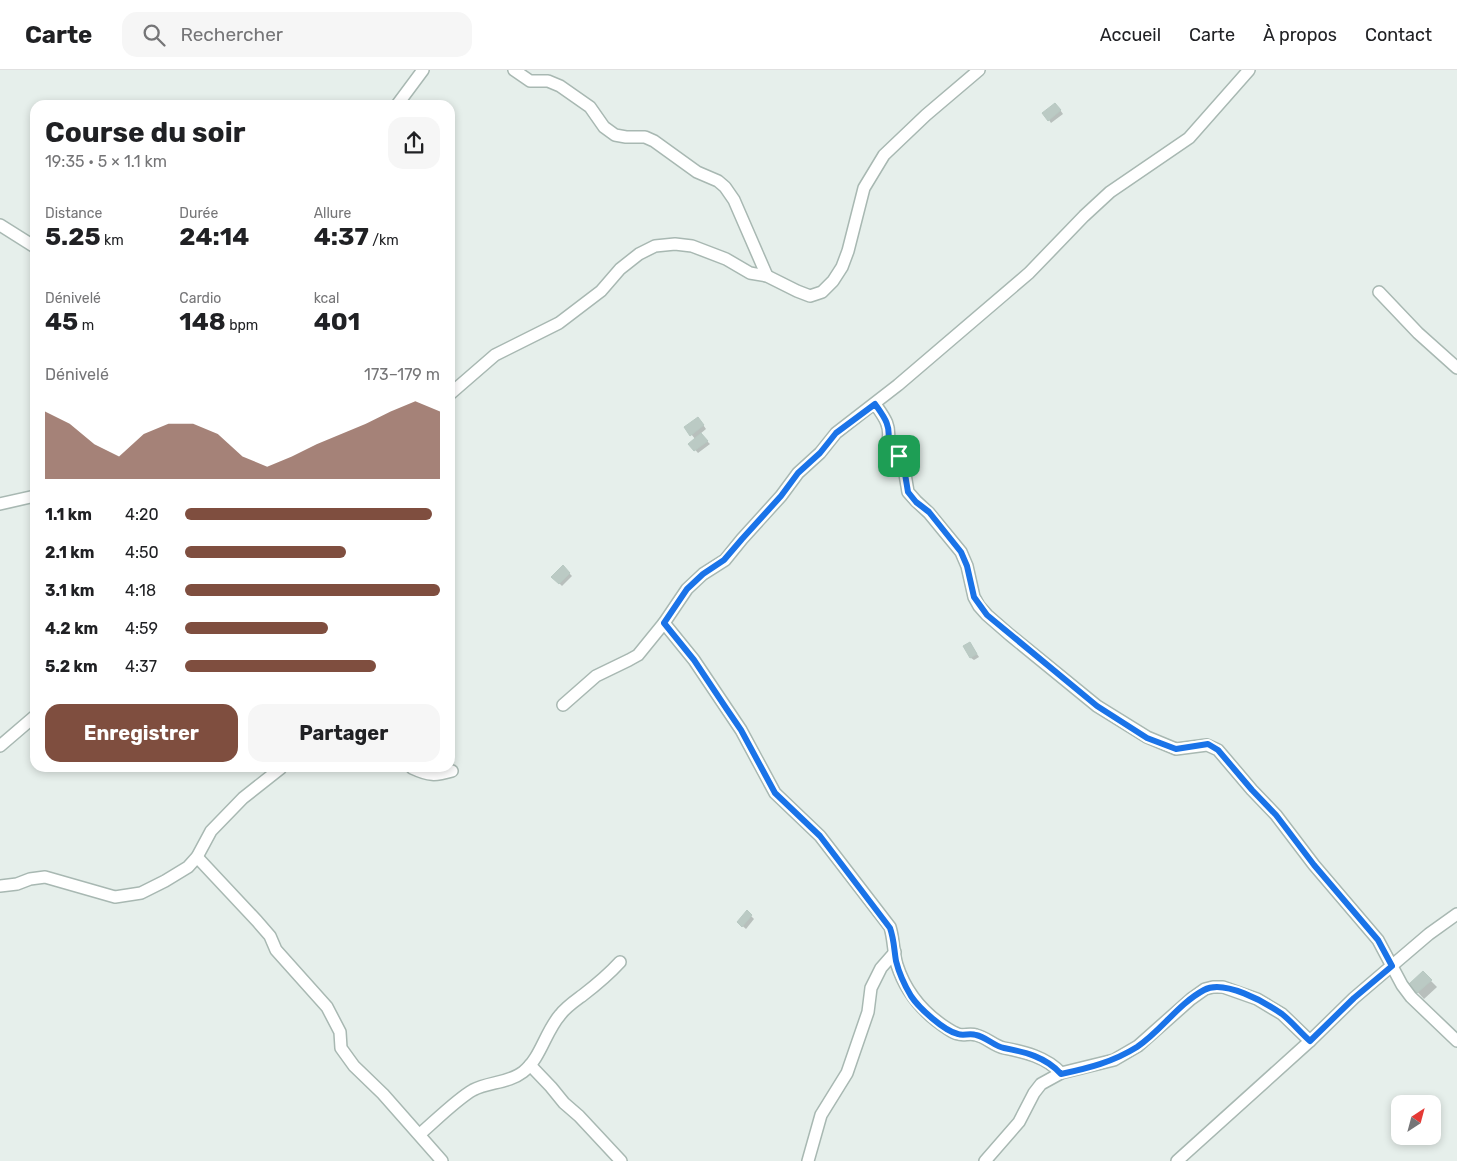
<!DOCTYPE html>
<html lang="fr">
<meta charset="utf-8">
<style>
:root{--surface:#fff;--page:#f6f6f6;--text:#202124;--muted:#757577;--line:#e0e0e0;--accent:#7f4e3f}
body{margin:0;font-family:Rubik,sans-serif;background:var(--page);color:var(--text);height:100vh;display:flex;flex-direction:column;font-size:19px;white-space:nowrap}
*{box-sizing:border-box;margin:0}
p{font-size:16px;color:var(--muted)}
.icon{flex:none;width:28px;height:28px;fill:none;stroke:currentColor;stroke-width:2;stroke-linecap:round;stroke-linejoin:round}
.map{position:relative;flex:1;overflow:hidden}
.details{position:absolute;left:30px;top:30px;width:425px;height:672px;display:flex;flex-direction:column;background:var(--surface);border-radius:15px;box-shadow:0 2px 8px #0003}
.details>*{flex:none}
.needle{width:32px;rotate:36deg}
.buttons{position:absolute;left:1391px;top:1025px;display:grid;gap:10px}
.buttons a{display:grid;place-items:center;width:50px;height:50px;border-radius:10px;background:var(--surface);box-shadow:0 2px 8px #0003;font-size:25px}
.pin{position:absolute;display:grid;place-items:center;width:42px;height:42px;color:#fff;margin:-21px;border-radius:10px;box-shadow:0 2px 8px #0006}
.round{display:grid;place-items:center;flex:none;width:52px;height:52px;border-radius:15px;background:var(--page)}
.headline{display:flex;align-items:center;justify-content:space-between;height:85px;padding:0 15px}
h1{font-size:28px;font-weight:700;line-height:38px}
.stats{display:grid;grid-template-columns:repeat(3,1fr);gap:8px;height:85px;padding:5px 15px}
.stats div{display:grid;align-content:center}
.stats b{font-size:25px;font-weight:700}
.stats small{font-size:14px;font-weight:400}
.stats p{font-size:14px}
.chart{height:140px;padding:10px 15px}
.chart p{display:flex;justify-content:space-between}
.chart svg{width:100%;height:90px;margin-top:5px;fill:var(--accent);opacity:.7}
.button{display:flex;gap:10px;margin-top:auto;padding:10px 15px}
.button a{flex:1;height:58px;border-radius:15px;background:var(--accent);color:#fff;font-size:20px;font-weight:700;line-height:58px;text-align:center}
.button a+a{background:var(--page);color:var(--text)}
ul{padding:0 15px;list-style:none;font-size:16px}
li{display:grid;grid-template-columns:80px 60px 1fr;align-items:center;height:38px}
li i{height:12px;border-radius:6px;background:var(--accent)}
header{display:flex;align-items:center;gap:30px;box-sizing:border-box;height:70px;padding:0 25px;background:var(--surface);border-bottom:1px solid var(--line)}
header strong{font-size:24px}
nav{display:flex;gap:28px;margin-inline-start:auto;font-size:18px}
.search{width:350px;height:45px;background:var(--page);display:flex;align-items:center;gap:12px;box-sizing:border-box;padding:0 18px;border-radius:15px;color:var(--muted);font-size:19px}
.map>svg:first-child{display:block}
.shadow{fill:#0003}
.building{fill:#bbcac4;stroke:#b8c9c2}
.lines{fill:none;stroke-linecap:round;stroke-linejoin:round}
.street-casing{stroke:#a8b8b2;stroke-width:14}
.street{stroke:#fff;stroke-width:11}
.route-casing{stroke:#fff;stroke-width:10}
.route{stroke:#1a73e8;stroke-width:6}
</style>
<header>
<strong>Carte</strong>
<div class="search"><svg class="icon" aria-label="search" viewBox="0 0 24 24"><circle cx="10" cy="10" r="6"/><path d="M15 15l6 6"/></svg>Rechercher</div>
<nav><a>Accueil</a><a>Carte</a><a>À propos</a><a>Contact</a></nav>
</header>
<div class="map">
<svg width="1457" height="1091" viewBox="0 0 1457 1091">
<rect width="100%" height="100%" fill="#e6efeb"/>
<g class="shadow">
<polygon points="1058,37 1063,44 1051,53 1049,50"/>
<polygon points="701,352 706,359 700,364 710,374 698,383 690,374 696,370 686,358"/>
<polygon points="563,497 572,506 562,516 553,507"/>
<polygon points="970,573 979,587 974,590 971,588"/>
<polygon points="747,842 754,849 746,859 738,852"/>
<polygon points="1423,903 1437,917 1424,929 1411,915"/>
</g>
<g class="building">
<polygon points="1055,33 1061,40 1048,51 1042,43"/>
<polygon points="698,347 704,355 690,366 684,357"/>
<polygon points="701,363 708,371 694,381 688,374"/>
<polygon points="563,495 570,503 559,514 551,507"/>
<polygon points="970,572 977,584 970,588 963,576"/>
<polygon points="747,840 752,845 742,857 737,852"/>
<polygon points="1423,901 1432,910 1417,923 1409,914"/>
</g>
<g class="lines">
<defs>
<g id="street">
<polyline points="514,0 530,11 548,11 560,16 590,37 604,57 615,65 626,67 645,67 654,71 697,102 718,111 725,117 734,130 767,206"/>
<polyline points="397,35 423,0"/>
<polyline points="0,155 35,177"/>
<polyline points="1379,222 1418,263 1457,298"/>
<polyline points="450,324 495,285 559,253 601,221 620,199 639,184 655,176 675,174 692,176 726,189 750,203 767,206 797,221 810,226 822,222 833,211 842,197 848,181 864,118 884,85 926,45 979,0"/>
<path d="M875 334C884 347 891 355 888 371L899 387 904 398 908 422 916 431 929 443 961 482 967 496 974 527 979 536 987 545 1010 565 1097 636 1147 667 1176 679 1207 675 1218 680 1252 720 1276 745 1314 795 1378 870 1402 915 1411 927 1457 971"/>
<polyline points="0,434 35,426"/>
<path d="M664 553 694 590 741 660 775 723 820 766 890 857C894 870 893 882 897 895 906 923 923 943 948 959 951 961 954 963 958 964 963 966 970 963 976 965 986 967 994 976 1004 978 1025 982 1046 987 1061 1003"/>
<polyline points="563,635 596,606 629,590 638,585 664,553 687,519 703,504 725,490 742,469 781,426 798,403 820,383 836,363 898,315 1029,203 1084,146 1110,122 1189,68 1249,0"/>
<polyline points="0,676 35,646"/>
<path d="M412 698C429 706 435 706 452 701"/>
<polyline points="197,787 257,851 270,866 276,880 327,937 340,962 341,978 354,996 383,1024 442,1091"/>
<polyline points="0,816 17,814 30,809 45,807 115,827 141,823 165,811 188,797 197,787 211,761 243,728 281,698"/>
<polyline points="530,995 551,1017 564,1033 579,1046 621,1091"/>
<path d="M420 1064C434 1052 457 1029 473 1020 488 1012 509 1013 523 1002 541 988 545 962 560 945 566 937 575 931 583 925 596 915 609 904 620 892"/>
<polyline points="808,1091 821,1045 847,1003 868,942 871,918 881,898 895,882"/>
<polyline points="985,1091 1019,1052 1034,1023 1041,1014 1061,1003 1114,990 1138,976 1191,929 1205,919 1213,917 1223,917 1257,929 1282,944 1310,971 1354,928 1429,864 1457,844"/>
<polyline points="1177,1091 1310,971"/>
</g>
</defs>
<use href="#street" class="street-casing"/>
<use href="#street" class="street"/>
</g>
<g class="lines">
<defs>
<path id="route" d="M875 334C884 347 891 355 888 371L899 386 904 398 908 422 916 432 929 442 961 482 967 496 974 527 987 545 1097 636 1147 668 1176 679 1208 674 1218 680 1252 720 1276 745 1314 795 1378 870 1392 896 1354 928 1310 971C1300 962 1292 952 1282 944 1265 932 1224 909 1204 920 1178 934 1161 961 1137 977 1113 992 1089 998 1061 1004 1046 987 1025 982 1004 978 994 976 986 967 976 965 970 963 963 966 958 964 944 961 919 938 911 926 905 916 899 903 896 891 894 879 894 869 890 858L820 766 775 723 741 660 726 638 694 590 664 553 687 519 703 504 724 490 742 469 781 426 798 403 820 383 836 363Z"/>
</defs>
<use href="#route" class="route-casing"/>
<use href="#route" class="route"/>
</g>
</svg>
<div class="buttons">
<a><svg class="needle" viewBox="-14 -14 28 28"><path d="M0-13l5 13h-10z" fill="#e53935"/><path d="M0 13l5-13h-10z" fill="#757577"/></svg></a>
</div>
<div class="pin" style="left:899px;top:386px;background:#1e9e55"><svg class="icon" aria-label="arrive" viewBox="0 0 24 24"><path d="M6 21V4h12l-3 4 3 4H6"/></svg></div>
<section class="details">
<div class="headline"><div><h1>Course du soir</h1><p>19:35 · 5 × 1.1 km</p></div><a class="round"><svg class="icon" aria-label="share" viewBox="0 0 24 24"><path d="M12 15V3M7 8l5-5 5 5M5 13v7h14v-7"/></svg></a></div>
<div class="stats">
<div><p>Distance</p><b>5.25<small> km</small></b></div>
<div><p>Durée</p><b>24:14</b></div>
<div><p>Allure</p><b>4:37<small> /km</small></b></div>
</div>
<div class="stats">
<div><p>Dénivelé</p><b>45<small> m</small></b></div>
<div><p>Cardio</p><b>148<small> bpm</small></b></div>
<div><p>kcal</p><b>401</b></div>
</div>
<div class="chart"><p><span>Dénivelé</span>173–179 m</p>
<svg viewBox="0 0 160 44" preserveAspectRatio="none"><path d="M0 44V11L10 17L20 27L30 33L40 22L50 17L60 17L70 22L80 33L90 38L100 33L110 27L120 22L130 17L140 11L150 6L160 11V44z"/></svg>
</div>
<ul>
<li><b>1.1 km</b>4:20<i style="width:97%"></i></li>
<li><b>2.1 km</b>4:50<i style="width:63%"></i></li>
<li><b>3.1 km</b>4:18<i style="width:100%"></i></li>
<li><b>4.2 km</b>4:59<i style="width:56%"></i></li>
<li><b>5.2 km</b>4:37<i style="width:75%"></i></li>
</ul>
<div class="button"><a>Enregistrer</a><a>Partager</a></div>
</section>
</div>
